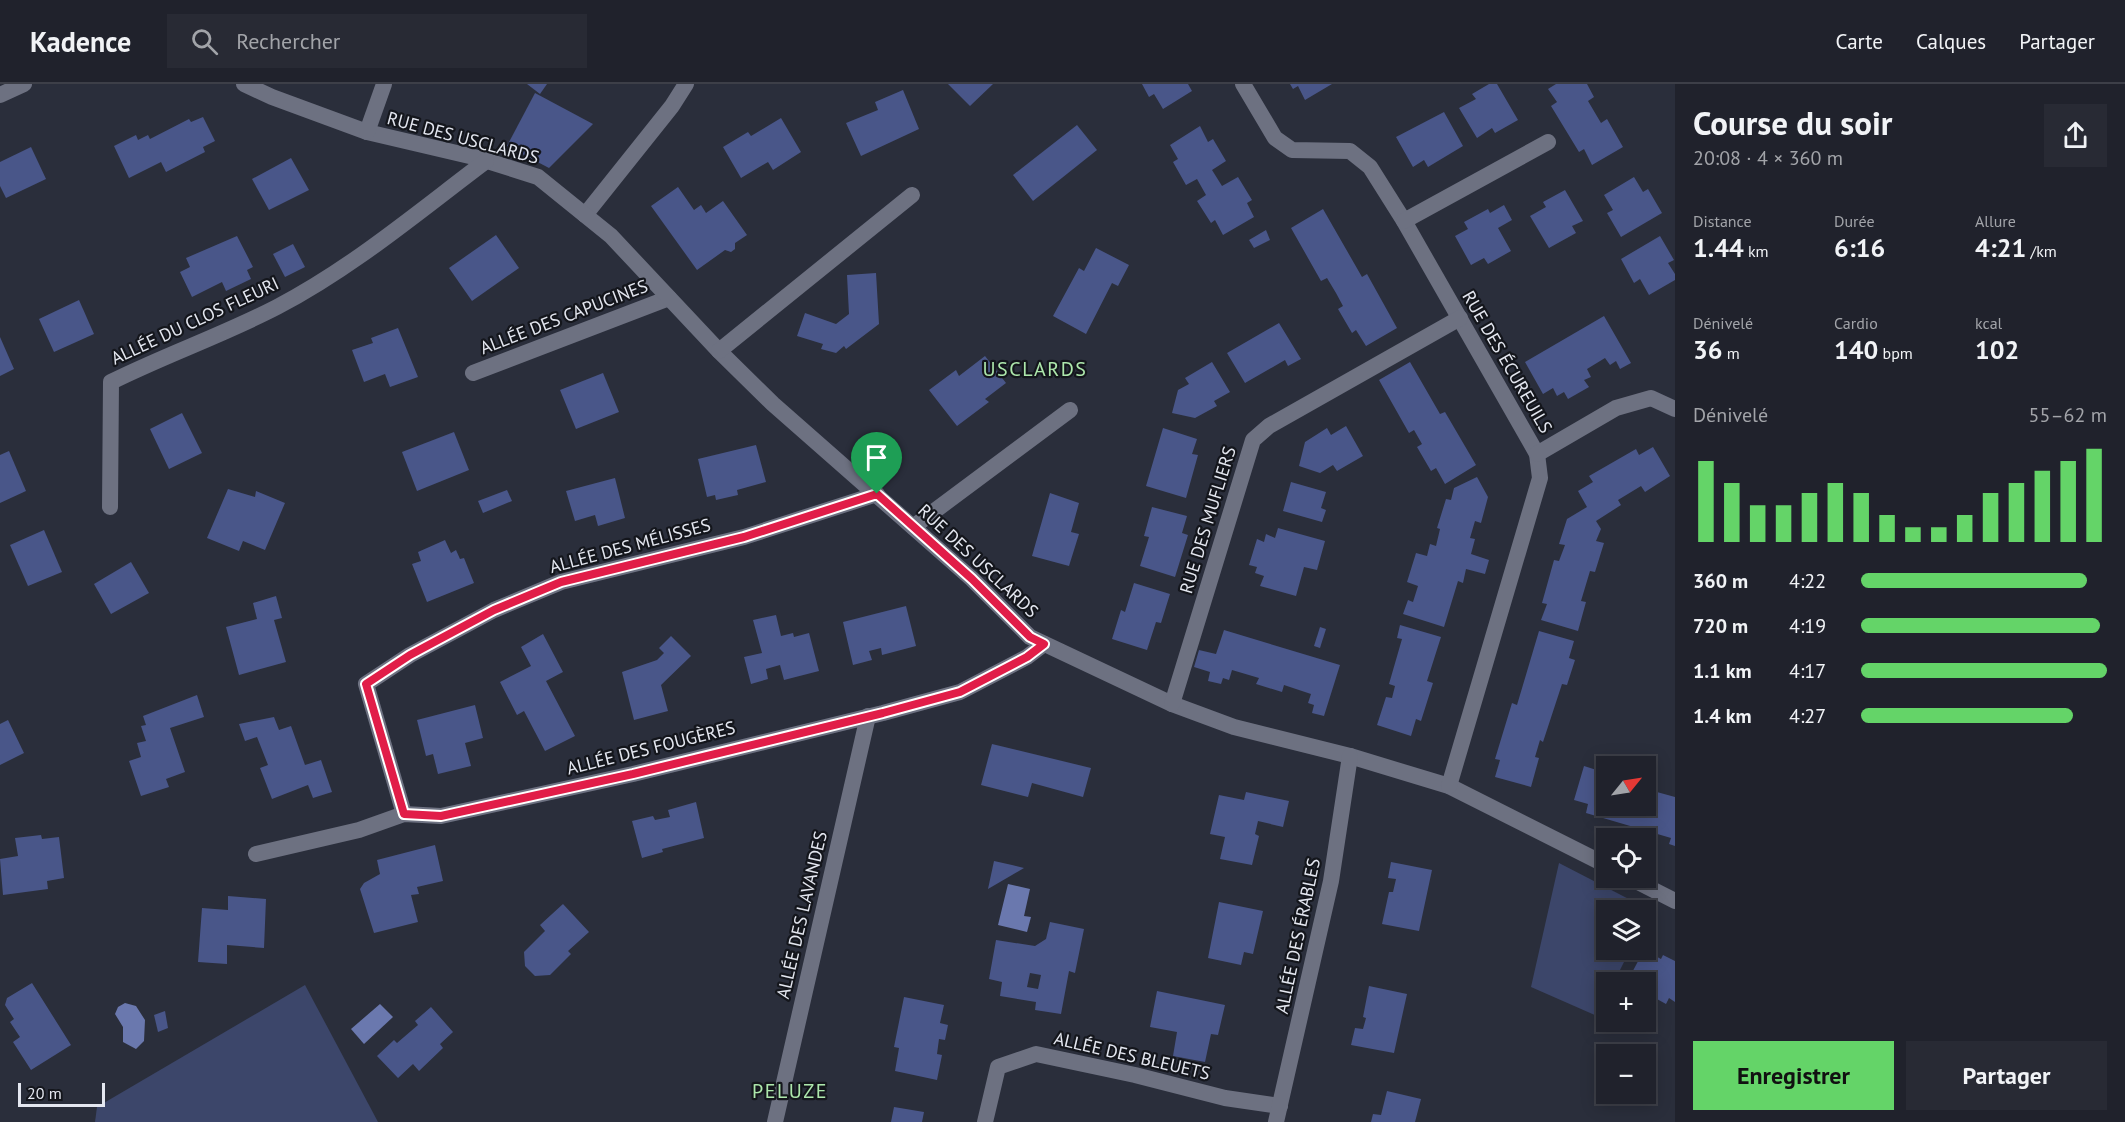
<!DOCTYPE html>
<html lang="fr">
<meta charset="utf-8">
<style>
:root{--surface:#20222c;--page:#282a34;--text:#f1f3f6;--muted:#a2a4a9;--line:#3d3f48;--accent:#64d468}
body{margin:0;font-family:"PT Sans",sans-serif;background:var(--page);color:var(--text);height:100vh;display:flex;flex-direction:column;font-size:22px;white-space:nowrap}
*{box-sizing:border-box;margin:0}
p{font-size:20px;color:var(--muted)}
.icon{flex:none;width:33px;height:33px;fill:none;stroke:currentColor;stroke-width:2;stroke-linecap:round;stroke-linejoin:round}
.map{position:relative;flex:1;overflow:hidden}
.drawer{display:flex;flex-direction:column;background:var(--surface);width:450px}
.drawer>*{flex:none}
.needle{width:39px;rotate:60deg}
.buttons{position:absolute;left:1596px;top:672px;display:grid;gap:12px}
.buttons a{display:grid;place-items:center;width:60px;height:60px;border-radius:0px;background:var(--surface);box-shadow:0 3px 15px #0003,0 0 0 2px var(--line);font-size:30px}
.scale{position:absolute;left:18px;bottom:15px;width:87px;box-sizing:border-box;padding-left:6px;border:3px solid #e4e7f0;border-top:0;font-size:16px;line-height:21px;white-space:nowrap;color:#e4e7f0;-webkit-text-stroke:4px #14161c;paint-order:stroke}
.pin{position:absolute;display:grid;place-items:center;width:51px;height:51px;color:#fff;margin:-62px -26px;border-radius:50% 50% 50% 0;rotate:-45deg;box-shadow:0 0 6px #0007}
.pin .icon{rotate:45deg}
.round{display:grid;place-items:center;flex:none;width:63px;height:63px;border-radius:0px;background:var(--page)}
.summary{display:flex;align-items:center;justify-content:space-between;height:102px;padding:0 18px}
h1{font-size:33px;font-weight:700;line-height:45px}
.metrics{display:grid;grid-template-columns:repeat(3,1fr);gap:9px;height:102px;padding:6px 18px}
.metrics div{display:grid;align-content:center}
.metrics b{font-size:26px;font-weight:700}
.metrics small{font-size:16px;font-weight:400}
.metrics p{font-size:16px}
.chart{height:168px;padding:12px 18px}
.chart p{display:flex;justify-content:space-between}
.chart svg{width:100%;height:108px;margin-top:6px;stroke:var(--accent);stroke-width:6}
.action{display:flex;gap:12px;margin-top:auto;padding:12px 18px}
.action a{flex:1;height:69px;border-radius:0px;background:var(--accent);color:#111;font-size:24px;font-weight:700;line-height:69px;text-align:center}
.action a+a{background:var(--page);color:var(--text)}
ul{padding:0 18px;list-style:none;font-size:20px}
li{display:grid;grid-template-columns:96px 72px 1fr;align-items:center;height:45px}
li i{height:15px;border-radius:8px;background:var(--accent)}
header{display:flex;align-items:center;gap:36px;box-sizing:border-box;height:84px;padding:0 30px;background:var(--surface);border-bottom:2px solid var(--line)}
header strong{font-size:28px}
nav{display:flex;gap:33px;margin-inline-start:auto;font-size:21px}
.search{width:420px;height:54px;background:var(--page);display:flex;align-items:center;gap:15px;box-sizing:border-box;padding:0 21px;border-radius:0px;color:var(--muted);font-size:22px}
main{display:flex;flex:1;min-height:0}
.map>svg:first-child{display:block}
.green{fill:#3c466a}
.water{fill:#6a78ae}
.building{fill:#495689;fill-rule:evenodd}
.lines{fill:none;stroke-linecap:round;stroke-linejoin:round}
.service{stroke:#6d7181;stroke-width:16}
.minor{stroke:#6d7181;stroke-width:16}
.tertiary{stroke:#6d7181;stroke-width:16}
.route-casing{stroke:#fff;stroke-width:12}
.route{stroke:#e11d48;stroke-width:8}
.labels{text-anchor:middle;stroke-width:4.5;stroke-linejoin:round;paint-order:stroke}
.street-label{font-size:18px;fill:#e4e7f0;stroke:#14161c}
.neighbourhood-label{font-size:20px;letter-spacing:1.5px;fill:#ade7ac;stroke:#14161c}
</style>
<header>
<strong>Kadence</strong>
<div class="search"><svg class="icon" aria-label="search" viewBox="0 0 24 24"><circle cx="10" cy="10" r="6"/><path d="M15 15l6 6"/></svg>Rechercher</div>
<nav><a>Carte</a><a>Calques</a><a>Partager</a></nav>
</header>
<main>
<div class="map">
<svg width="1675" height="1038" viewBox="0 0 1675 1038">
<rect width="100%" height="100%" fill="#2a2e3b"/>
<g class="green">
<polygon points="1559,779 1650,826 1646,835 1646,826 1606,826 1606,866 1630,866 1614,898 1606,898 1606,913 1597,932 1531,903"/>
<polygon points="305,901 378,1038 95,1038 97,1023"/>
</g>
<g class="water">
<polygon points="1008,800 1030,805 1024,832 1031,833 1027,848 998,841"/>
<polygon points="125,919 136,922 145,936 144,957 136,965 123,958 123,943 115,930 118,923"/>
<polygon points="380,920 393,933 364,960 351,945"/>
</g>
<g class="building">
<polygon points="527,0 547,0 540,10"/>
<polygon points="948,0 993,0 970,22"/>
<polygon points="1142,0 1188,0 1192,7 1163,25 1154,10 1149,13"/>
<polygon points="1290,0 1332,0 1305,16 1298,2 1293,5"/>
<polygon points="1489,0 1497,0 1518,36 1495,49 1492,44 1477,54 1459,24 1476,15 1472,10"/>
<polygon points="1556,0 1587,0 1594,13 1588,17 1601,39 1607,35 1623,63 1592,81 1584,65 1579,68 1551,22 1557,18 1548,5"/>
<polygon points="903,6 919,45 861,72 846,39 878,26 875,18"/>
<polygon points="535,9 593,40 549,84 507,62"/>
<polygon points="1444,28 1463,62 1428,83 1424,76 1413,83 1396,53"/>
<polygon points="203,33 215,57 203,63 205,68 166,88 161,78 129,94 114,62 136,51 138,56 148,51 150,55 189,35 191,38"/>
<polygon points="781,34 801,68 773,86 768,78 741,94 723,63 748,48 751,52"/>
<polygon points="1077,41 1097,66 1033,117 1013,91"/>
<polygon points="1200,42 1208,58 1213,55 1226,77 1212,86 1222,102 1238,93 1252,116 1247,119 1254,133 1223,151 1215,136 1211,139 1197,117 1206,111 1197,95 1186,101 1173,78 1178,75 1170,61"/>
<polygon points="31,63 46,95 6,114 0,102 0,78"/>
<polygon points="291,74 309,106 269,126 252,95"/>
<polygon points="1634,93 1643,108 1648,105 1662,129 1621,153 1607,129 1613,126 1604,111"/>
<polygon points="678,103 694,126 701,121 706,129 723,117 747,151 735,159 735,165 731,168 725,166 697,186 651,122"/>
<polygon points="1565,106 1583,137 1572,142 1576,149 1549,164 1530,132 1546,123 1543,118"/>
<polygon points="1504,121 1512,136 1498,144 1511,167 1488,180 1484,174 1471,181 1455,152 1468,145 1464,138 1488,125 1490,129"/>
<polygon points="1323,125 1362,193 1367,190 1397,244 1366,262 1356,246 1352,249 1338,225 1343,222 1336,209 1327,194 1321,197 1291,144"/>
<polygon points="1266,146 1270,156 1254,164 1249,156"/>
<polygon points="496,151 519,184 472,217 449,184"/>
<polygon points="237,152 253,183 247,186 251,195 226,207 222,198 192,213 180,188 190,183 186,174"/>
<polygon points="1660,152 1674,176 1668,179 1675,190 1675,196 1649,211 1640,195 1634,199 1621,175"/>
<polygon points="293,160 305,183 285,193 273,170"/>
<polygon points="1096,164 1129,181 1118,202 1112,199 1086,250 1053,232 1079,184 1084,187"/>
<polygon points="876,189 879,240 846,265 844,262 836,269 821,265 823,260 797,252 805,229 836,240 849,230 847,191"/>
<polygon points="79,216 94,250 54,268 39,235"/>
<polygon points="1604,232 1631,279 1620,285 1616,277 1610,281 1605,274 1587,285 1591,293 1584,296 1589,303 1568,315 1564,308 1557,312 1553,304 1543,310 1525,278"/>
<polygon points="1279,239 1301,275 1288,282 1285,276 1245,299 1227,269"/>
<polygon points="398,244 418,293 390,303 385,290 364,298 352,266 373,259 371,254"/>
<polygon points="0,253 14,285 0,292"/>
<polygon points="985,272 1006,299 985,315 989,318 957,342 929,306 956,286 959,292"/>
<polygon points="1212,278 1230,308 1214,317 1217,322 1195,334 1172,329 1178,306 1189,300 1185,294"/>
<polygon points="1410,278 1440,330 1445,328 1476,381 1445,400 1436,384 1431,387 1417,363 1422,360 1414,346 1409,349 1379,296"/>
<polygon points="603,289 619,328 576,345 560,306"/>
<polygon points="182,329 202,369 169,385 150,345"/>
<polygon points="1346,342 1363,372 1337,387 1333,381 1320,389 1299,382 1305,358 1327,344 1331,351"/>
<polygon points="1163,344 1197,355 1192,370 1198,371 1186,414 1146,402"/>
<polygon points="454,348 469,386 417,407 402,368"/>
<polygon points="756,361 766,398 737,406 738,411 716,416 715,411 707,413 698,375"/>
<polygon points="1653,363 1670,392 1645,408 1641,402 1618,416 1621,421 1596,437 1601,445 1596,457 1604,459 1595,488 1590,487 1581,517 1586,518 1578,547 1541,536 1547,520 1542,519 1554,476 1559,477 1565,461 1559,460 1567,435 1587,423 1578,407 1593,398 1589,392 1636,365 1639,371"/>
<polygon points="9,367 26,407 0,419 0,371"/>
<polygon points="1477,393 1488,413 1481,439 1475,437 1470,454 1475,455 1471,470 1489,476 1485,490 1466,485 1463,499 1458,497 1444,543 1403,530 1408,516 1413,518 1418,502 1407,498 1416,469 1427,472 1430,460 1436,462 1440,445 1437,444 1446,415 1451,416 1454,404"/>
<polygon points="615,394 625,434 598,442 595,431 575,437 566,407"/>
<polygon points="1291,398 1326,408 1321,424 1326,426 1322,438 1283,427"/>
<polygon points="228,405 255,413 256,407 285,419 265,466 243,457 239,467 207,454"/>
<polygon points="507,406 512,417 483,429 478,417"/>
<polygon points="1050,409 1079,419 1071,448 1079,450 1069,482 1032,472"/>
<polygon points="1152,423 1187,432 1182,449 1188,451 1175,493 1140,482 1149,453 1144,452"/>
<polygon points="1278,444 1325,457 1317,486 1304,483 1296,512 1260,502 1264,492 1255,489 1257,483 1249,481 1257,455 1264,458 1266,450 1275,454"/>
<polygon points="44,446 62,488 28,502 10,461"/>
<polygon points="445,456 451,469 456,466 460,475 464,474 474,499 427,518 412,480 421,477 418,468"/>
<polygon points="131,478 149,509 111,530 94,500"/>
<polygon points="1134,499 1170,510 1161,539 1156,538 1147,566 1112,555 1121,526 1125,528"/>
<polygon points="276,512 282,534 274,536 286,578 239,591 226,543 257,535 253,519"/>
<polygon points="906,522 916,562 882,571 881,564 869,567 872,576 853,581 843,538"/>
<polygon points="776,531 781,552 793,549 794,553 809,549 819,587 784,596 780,581 766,585 768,595 751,600 744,573 762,569 753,536"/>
<polygon points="1400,541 1441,553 1427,597 1433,599 1421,637 1416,635 1411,652 1377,641 1386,613 1392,614 1395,602 1389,600 1402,555 1397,554"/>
<polygon points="1320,543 1326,545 1320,564 1314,562"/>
<polygon points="1224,546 1340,581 1324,632 1312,629 1314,621 1308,619 1311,610 1284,601 1282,608 1256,600 1259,594 1232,586 1229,596 1223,594 1221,600 1208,597 1210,588 1194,583 1199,566 1216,570"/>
<polygon points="1539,547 1574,557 1569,574 1575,576 1567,601 1562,600 1543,658 1540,656 1535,673 1539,674 1531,703 1495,693 1500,676 1495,675 1512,619 1517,621"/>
<polygon points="543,550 563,588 546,597 575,652 545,667 524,627 517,631 500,598 531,582 521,563"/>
<polygon points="671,552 691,572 661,601 668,627 634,636 622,588 657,576 664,569 659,564"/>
<polygon points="197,611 204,633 170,644 185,688 166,695 169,703 141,712 129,677 141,673 137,659 146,657 141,642 146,641 143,632"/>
<polygon points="475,621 483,654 465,659 471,682 438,690 433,670 426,672 417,636"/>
<polygon points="274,633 279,646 291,642 305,681 321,676 332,708 313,714 308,701 272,715 260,684 268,681 257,653 245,657 239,640"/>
<polygon points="8,636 24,669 0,681 0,640"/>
<polygon points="992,660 1091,684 1083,713 1032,699 1028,713 981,701"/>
<polygon points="1584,682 1606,689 1606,722 1646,722 1646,705 1675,713 1675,762 1669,760 1671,754 1586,729 1588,720 1574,716"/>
<polygon points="1246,708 1289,717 1283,743 1258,737 1255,750 1259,752 1252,781 1220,775 1225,753 1210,750 1219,711 1244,716"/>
<polygon points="696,718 704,754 662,765 663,768 642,774 632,737 653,732 655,736 670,733 668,726"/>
<polygon points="41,751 42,755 59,753 64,794 47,797 48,805 3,811 0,775 18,772 15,754"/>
<polygon points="435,761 443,797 417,803 419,810 411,811 418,838 374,849 360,805 364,799 380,790 377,776"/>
<polygon points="994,777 1012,781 1024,784 988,805"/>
<polygon points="1391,778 1432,786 1419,847 1382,840 1389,808 1393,808 1396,795 1388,794"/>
<polygon points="228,812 266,815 264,864 227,861 227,880 198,878 202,824 228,826"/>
<polygon points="1219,818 1263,827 1253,870 1244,868 1241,881 1208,874"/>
<polygon points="563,820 589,848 568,867 571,870 550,891 535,892 525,882 524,868 545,847 540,841"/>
<path d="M1050 838 1084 845 1075 889 1069 887 1061 930 1035 926 1036 918 1000 912 1002 898 989 895 996 856 1035 862 1046 855ZM1030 889 1041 891 1038 905 1027 903Z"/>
<polygon points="1644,866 1661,875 1663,871 1675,877 1675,918 1669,914 1666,920 1646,909 1646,898 1627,898"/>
<polygon points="32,899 71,961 31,986 13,958 20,953 10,938 14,935 5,921 7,914"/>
<polygon points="1369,902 1407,910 1394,969 1351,961 1355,944 1363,945 1366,934 1363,933"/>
<polygon points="1157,907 1225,921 1218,951 1211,950 1205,978 1173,972 1177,948 1150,943"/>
<polygon points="904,913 944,921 940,939 948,941 945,956 939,955 937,970 942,971 937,996 895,987 899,964 894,963"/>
<polygon points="431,923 453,948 440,960 443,964 419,987 413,980 398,994 377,972 394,956 397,959 418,941 415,937"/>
<polygon points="165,927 168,944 158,948 154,931"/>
<polygon points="1387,1007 1421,1015 1415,1038 1371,1038 1373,1030 1381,1031"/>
<polygon points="894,1023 924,1028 922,1038 891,1038"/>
</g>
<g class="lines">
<g class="service">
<polyline points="585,131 672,22 686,0"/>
<polyline points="473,289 669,214"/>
</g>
<g class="minor">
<polyline points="244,0 272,13 367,48 478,74 538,93 611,152 719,267 773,320 972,495 1030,553 1172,620 1234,643 1350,672 1449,702 1606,781"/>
<polyline points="1243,0 1275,54 1292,66 1350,67 1370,83 1404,137 1537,370 1540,394 1449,702"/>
<polyline points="367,48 384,0"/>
<polyline points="1404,137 1548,58"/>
<polyline points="719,267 912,111"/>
<polyline points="1537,370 1616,324 1651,314 1675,325"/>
<path d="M110 423 111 298C165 271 223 251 277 223 352 184 418 128 486 77"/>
<polyline points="913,443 1070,326"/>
<polyline points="1172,620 1253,356 1269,342 1460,234"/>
<polyline points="404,730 366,600 410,571 494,526 561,498 744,453 877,410"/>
<polyline points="256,770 359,746 404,730 441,732 633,690 883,629 960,608 1027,573 1044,560"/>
<polyline points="1630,794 1675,817"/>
<polyline points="775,1038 868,632"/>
<polyline points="985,1038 998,983 1036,970 1135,991 1225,1014 1280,1022"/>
<polyline points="1276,1038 1331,797 1350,672"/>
</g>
<polyline class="tertiary" points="0,11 24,0"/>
</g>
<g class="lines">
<defs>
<polygon id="route" points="877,410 972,495 1030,553 1044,560 1027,573 960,608 883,629 633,690 441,732 404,730 366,600 410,571 494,526 561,498 744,453"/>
</defs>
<use href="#route" class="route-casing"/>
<use href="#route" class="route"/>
</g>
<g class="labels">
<g class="street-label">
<text transform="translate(463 54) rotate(15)" y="6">RUE DES USCLARDS</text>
<text transform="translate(564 233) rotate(-21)" y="6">ALLÉE DES CAPUCINES</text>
<text transform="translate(195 237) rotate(-25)" y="6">ALLÉE DU CLOS FLEURI</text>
<text transform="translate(1507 278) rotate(60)" y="6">RUE DES ÉCUREUILS</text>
<text transform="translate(1208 436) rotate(-73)" y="6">RUE DES MUFLIERS</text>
<text transform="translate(630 462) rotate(-15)" y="6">ALLÉE DES MÉLISSES</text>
<text transform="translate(978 477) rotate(43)" y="6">RUE DES USCLARDS</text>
<text transform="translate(651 664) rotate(-14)" y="6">ALLÉE DES FOUGÈRES</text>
<text transform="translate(802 831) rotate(-77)" y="6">ALLÉE DES LAVANDES</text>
<text transform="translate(1298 852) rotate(-78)" y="6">ALLÉE DES ÉRABLES</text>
<text transform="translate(1132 972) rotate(13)" y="6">ALLÉE DES BLEUETS</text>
</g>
<g class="neighbourhood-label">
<text x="1035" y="292">USCLARDS</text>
<text x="790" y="1014">PELUZE</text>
</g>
</g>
</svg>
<div class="buttons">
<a><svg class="needle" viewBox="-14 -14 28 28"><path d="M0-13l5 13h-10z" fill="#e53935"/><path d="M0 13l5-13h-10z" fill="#a2a4a9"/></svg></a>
<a><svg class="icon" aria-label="locate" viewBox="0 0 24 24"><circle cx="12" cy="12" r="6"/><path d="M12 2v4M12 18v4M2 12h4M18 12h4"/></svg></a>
<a><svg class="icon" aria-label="layers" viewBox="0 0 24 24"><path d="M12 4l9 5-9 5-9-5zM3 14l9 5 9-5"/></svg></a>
<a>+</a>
<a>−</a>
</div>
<div class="scale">20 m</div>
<div class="pin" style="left:877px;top:410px;background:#1e9e55"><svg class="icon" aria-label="arrive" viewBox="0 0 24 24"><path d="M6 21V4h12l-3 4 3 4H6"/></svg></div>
</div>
<section class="drawer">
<div class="summary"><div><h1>Course du soir</h1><p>20:08 · 4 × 360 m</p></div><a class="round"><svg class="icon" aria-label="share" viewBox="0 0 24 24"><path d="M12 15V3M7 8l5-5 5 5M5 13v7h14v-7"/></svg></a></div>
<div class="metrics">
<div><p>Distance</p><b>1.44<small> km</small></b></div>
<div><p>Durée</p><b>6:16</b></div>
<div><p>Allure</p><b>4:21<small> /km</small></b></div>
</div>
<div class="metrics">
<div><p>Dénivelé</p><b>36<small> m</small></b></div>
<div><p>Cardio</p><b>140<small> bpm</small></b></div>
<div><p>kcal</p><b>102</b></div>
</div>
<div class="chart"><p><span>Dénivelé</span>55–62 m</p>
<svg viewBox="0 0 160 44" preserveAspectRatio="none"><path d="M5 44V11M15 44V20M25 44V29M35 44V29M45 44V24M55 44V20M65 44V24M75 44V33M85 44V38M95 44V38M105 44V33M115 44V24M125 44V20M135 44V15M145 44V11M155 44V6"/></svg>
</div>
<ul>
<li><b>360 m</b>4:22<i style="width:92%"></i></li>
<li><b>720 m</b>4:19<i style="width:97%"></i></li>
<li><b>1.1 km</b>4:17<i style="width:100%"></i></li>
<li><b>1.4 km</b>4:27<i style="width:86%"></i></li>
</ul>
<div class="action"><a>Enregistrer</a><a>Partager</a></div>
</section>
</main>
